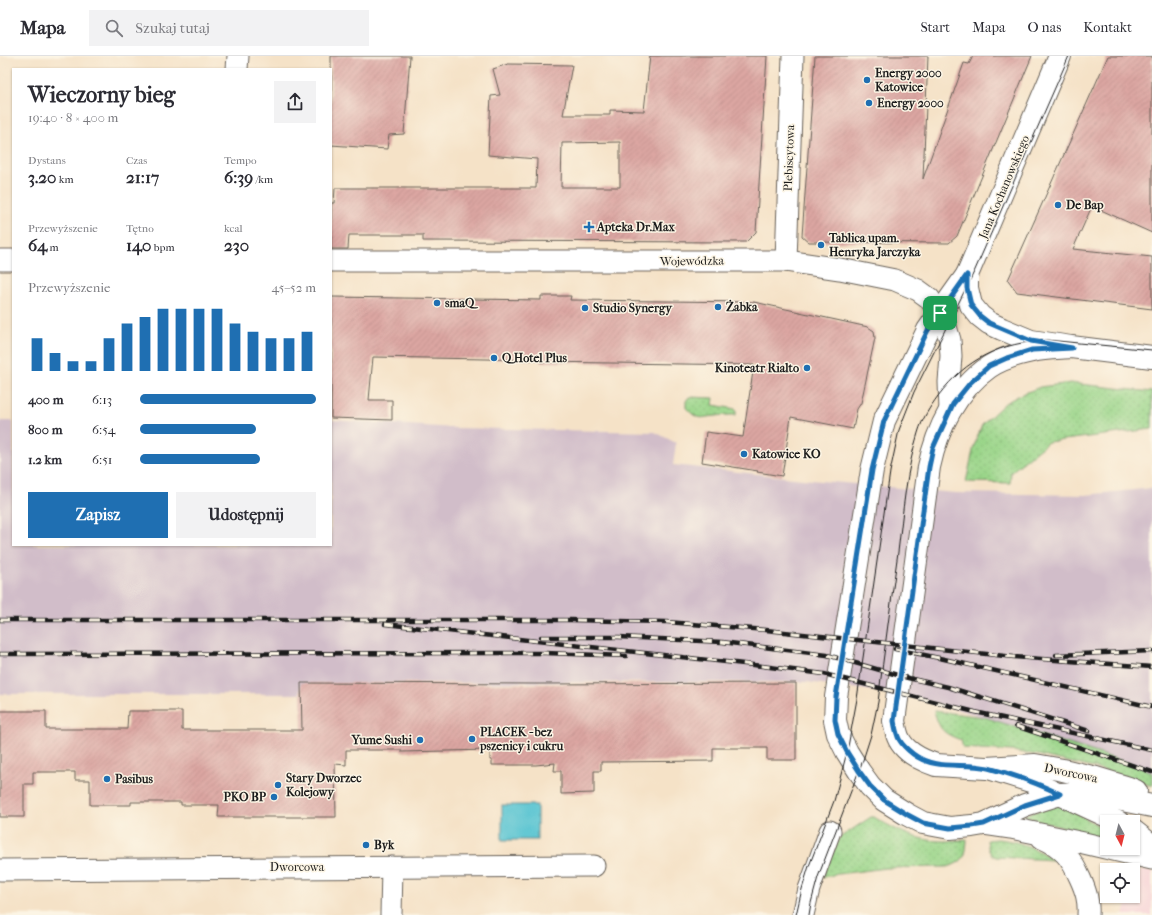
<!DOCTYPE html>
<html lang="pl">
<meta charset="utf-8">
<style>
:root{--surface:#fff;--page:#f2f2f3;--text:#2b2b33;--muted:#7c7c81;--line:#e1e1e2;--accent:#1f6fb2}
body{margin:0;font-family:"IM FELL French Canon",serif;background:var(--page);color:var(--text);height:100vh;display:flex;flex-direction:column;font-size:15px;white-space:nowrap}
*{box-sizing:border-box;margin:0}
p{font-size:13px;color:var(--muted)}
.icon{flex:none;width:22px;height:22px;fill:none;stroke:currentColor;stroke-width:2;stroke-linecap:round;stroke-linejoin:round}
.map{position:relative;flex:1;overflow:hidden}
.side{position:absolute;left:12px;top:12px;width:320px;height:478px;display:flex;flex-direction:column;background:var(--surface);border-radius:0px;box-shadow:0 1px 3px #0004}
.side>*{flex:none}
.needle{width:26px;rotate:173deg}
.fabs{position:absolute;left:1100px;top:759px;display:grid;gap:8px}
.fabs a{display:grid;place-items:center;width:40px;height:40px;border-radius:0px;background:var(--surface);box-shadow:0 1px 3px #0004;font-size:20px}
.pin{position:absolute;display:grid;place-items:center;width:34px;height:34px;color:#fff;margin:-17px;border-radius:8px;box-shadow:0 2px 6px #0006}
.round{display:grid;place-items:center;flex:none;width:42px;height:42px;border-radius:0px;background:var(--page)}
.headline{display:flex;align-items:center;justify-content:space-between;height:68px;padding:0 16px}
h1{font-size:22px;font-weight:700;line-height:30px}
.metrics{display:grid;grid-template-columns:repeat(3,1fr);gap:6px;height:68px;padding:4px 16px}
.metrics div{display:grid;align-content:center}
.metrics b{font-size:17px;font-weight:700}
.metrics small{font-size:11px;font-weight:400}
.metrics p{font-size:11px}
.chart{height:112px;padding:8px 16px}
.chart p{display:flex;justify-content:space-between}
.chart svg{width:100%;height:72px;margin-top:4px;stroke:var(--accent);stroke-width:6}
.button{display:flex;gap:8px;margin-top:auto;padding:8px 16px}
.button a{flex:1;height:46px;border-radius:0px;background:var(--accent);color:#fff;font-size:16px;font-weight:700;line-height:46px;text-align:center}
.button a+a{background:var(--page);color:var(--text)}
ul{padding:0 16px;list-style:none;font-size:13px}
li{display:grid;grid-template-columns:64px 48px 1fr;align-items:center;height:30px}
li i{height:10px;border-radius:5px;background:var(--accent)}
header{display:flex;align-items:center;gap:24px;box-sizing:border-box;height:56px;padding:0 20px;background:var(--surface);border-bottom:1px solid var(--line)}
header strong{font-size:19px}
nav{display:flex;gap:22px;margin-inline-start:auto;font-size:14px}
.search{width:280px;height:36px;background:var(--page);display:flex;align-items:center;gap:10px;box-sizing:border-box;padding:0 14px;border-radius:0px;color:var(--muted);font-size:15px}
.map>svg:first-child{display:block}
.built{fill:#f6cfd6}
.railway{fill:#d1bdc9}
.grass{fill:url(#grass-dots);stroke:#5b7852}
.water{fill:#59c4d2;stroke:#3a7077}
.building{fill:url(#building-hatch);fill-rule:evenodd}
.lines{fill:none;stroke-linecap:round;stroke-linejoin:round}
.street-casing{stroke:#686158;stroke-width:23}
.secondary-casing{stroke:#686158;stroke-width:24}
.street{stroke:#fff;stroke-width:21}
.secondary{stroke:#fff;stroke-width:22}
.tram{stroke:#1c1c1c;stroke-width:1}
.rail-casing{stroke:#1c1c1c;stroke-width:4.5}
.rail{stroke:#fcf5e5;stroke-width:3;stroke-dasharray:9;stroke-linecap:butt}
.route-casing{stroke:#fff;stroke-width:8}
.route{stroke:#1f6fb2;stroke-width:5}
.poi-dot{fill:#1f6fb2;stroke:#fcf5e5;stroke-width:1.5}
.labels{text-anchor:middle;stroke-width:3;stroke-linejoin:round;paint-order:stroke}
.poi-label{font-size:12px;font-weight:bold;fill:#1c1c1c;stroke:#fcf5e5;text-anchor:start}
.street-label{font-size:12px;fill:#1c1c1c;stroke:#fcf5e5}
</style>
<header>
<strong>Mapa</strong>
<div class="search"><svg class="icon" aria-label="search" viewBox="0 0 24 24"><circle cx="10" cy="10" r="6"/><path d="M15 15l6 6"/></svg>Szukaj tutaj</div>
<nav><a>Start</a><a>Mapa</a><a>O nas</a><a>Kontakt</a></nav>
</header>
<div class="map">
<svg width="1152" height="859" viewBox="0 0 1152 859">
<defs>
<pattern id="grass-dots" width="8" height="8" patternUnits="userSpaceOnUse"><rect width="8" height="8" fill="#9ad589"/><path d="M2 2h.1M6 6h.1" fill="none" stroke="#84b676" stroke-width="1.8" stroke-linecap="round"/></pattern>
<pattern id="building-hatch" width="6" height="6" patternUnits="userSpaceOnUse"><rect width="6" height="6" fill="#dca6a2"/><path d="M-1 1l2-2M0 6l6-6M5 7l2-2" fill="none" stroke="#bc8e8b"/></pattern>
</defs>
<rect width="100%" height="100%" fill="#fcf5e5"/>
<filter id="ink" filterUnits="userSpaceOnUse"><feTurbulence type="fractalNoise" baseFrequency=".025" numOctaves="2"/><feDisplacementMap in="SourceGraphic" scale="8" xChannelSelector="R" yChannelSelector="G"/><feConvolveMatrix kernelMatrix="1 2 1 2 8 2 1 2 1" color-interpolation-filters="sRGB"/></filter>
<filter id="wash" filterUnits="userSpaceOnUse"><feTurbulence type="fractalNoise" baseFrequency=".012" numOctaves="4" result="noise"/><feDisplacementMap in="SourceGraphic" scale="16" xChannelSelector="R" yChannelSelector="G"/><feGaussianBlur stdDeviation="0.9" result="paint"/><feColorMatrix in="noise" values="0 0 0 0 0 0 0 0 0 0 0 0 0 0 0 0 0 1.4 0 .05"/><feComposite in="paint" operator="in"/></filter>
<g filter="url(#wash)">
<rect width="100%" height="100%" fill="#f5e2c7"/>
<polygon class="built" points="1141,814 1152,816 1152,859 1123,859 1131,840 1133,840 1133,836"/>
<polygon class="railway" points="331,364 454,372 655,376 676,387 673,409 821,425 956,437 1086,439 1152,432 1152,716 1129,707 984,661 905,639 807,626 301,627 300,638 0,638 0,365 13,365 13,489 331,489"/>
<g class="grass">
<polygon points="1071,327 1152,336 1152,373 1048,386 1011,416 1010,427 966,426 974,390 982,369 1005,347 1020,339 1040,331"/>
<path d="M689 341 714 342 713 349 736 353V359C729 359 722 359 716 360 699 361 700 366 686 352V345Z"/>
<path d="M934 655 984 661 1129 707 1152 716V730L1115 717 1038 699 1012 695 963 692 961 684C942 677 940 674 934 655Z"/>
<polygon points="1055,749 1065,750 1107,775 1107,783 1050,768 1026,761 1025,759"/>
<path d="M871 761H874C889 770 905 779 923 783 937 786 952 785 967 784 966 801 964 806 947 811L886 812 838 818 823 821 839 782Z"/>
<path d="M998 783C1019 785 1036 792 1053 804L996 801C988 798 988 791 987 784Z"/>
</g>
<rect class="water" x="502" y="749" width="35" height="35"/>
<g id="blocks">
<g class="building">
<polygon points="331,0 410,0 404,78 389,79 387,93 331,89"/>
<path d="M650 0H767L756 176 746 186 423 185V179H349L348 193H331V147H334L335 132H536L537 103 488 99 491 40 500 39 493 13 508 8 572 9 563 59H610V54L644 55ZM620 86V131H561L562 87Z"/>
<polygon points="815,0 928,0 923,123 964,7 969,8 973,0 1032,0 957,180 949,187 809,186 802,180"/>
<polygon points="1108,0 1152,0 1152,177 1092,150 1073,193 1152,201 1152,253 1017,236 1008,224"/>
<polygon points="541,240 571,240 570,244 754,246 868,271 874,275 875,282 861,347 857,353 853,373 791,361 782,420 757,416 758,415 702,406 706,376 743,381 754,309 540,306 540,304 373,301 369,344 392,344 392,364 331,362 331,241 541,244"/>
<polygon points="301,627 537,628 796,627 796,704 767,704 767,692 713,692 713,705 601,706 601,715 594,715 594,737 561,738 561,715 554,715 555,707 536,709 492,709 492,704 490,704 490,694 401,696 401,694 346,694 346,709 335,708 336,761 218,761 219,749 181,749 181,746 131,746 131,749 90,749 90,724 75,724 75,716 33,716 33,728 24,728 24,761 0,761 0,655 46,655 46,673 127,673 128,655 182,655 182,674 302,674"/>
</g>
</g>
</g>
<g filter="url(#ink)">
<use href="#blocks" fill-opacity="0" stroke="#686158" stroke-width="1"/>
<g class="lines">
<defs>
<g id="street">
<polyline points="237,13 238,0"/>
<polyline points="0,204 13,204"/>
<polyline points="331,205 786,205 840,213 895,224 918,234 929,242 944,264 950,284 951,300 949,326 950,355"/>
<polyline points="786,205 793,0"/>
<polyline points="990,713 1035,727 1119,766"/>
<polyline points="984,768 1011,772 1084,787 1152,803"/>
<polyline points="1133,774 1152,789"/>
<path d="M1042 782C1063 791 1071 802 1080 822 1086 835 1089 845 1088 859"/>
<polyline points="0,814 594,810"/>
<polyline points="391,859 392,811"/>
<polyline points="803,859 809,833 830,775"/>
</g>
<g id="secondary">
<polyline points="1060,0 967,219 928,274 884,365 872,414 836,641 835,664 838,678 847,696 859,715 870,730 884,744 908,759 923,767 950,772 972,770 984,768 1025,749 1060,738 1086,737 1112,742 1152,750"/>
<polyline points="967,219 967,232 971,249 980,260 989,267 1002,273 1031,285 1071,291 1152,301"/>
<path d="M1071 291C1059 292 1044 292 1032 295 1018 298 1001 303 989 311 956 334 937 373 929 411L894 665C895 670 896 676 898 681 904 696 921 704 936 709L986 712 1035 709 1063 714 1096 722 1129 732 1136 735"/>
</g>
</defs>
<use href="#street" class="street-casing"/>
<use href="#secondary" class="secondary-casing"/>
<use href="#street" class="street"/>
<use href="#secondary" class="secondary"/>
<g class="tram">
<polyline points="796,859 802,833 809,810 834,745 847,696 857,643 890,416 899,374 914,336 975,214 1069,0"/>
<path d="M809 859 811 847 818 821 863 704 871 679 878 646C884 596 891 546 898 496 903 456 906 415 918 377 922 363 930 351 938 340 967 302 1000 287 1047 284L1152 294"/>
</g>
<defs>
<g id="rail">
<polyline points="0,564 570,564 667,566 766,574 1014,601 1152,611"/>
<polyline points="385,568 762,610 824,618 975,656 1152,694"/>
<polyline points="541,581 619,581 722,586 827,599 908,622 948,631 1089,675"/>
<polyline points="895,593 944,603 1152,651"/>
<polyline points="0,598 545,597 626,600"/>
<polyline points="1056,599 1152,595"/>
<polyline points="1016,670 1152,716"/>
</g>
</defs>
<use href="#rail" class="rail-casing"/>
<use href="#rail" class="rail"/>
</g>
</g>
<g class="lines" filter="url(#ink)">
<defs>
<path id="route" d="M967 219V232L971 249 980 260 989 267 1031 285 1072 292 1032 294 1007 302 989 310 970 327 953 348 933 392 929 411 894 665C897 682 899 687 913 698 935 715 963 706 988 712 1012 718 1037 727 1060 738L1025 749 984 768 972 770 950 772 923 767 908 759 884 744 870 730 859 715 847 696 838 678 835 664 836 641 872 414 884 365 928 274Z"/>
</defs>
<use href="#route" class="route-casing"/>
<use href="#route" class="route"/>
</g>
<g class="poi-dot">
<circle cx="867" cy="24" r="4"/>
<circle cx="869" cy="47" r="4"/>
<circle cx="1058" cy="149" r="4"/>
<path d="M587 165h4v4h4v4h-4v4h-4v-4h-4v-4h4z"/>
<circle cx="821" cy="189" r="4"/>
<circle cx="437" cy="247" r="4"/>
<circle cx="718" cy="251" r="4"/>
<circle cx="585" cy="252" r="4"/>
<circle cx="494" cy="302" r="4"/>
<circle cx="807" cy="312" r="4"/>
<circle cx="744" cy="398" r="4"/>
<circle cx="472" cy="683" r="4"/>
<circle cx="420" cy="684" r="4"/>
<circle cx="107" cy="723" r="4"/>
<circle cx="278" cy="729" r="4"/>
<circle cx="274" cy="741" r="4"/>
<circle cx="366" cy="789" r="4"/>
</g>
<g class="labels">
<g class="poi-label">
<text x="875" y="21">Energy 2000<tspan x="875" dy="14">Katowice</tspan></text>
<text x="877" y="51">Energy 2000</text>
<text x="1066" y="153">De Bap</text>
<text x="597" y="175">Apteka Dr.Max</text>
<text x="829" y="186">Tablica upam.<tspan x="829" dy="14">Henryka Jarczyka</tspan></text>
<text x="445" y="251">smaQ</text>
<text x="726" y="255">Żabka</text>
<text x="593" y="256">Studio Synergy</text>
<text x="502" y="306">Q Hotel Plus</text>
<text x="799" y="316" text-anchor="end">Kinoteatr Rialto</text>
<text x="752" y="402">Katowice KO</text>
<text x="480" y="680">PLACEK - bez<tspan x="480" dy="14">pszenicy i cukru</tspan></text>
<text x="412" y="688" text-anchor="end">Yume Sushi</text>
<text x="286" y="726">Stary Dworzec<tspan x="286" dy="14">Kolejowy</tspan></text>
<text x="115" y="727">Pasibus</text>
<text x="266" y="745" text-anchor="end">PKO BP</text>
<text x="374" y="793">Byk</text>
</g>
<g class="street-label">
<text transform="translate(789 102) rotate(-88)" y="4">Plebiscytowa</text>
<text transform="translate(1004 131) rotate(-67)" y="4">Jana Kochanowskiego</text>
<text transform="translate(692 205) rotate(-1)" y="4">Wojewódzka</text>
<text transform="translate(1071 717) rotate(12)" y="4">Dworcowa</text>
<text x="297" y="815">Dworcowa</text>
</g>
</g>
</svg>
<div class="fabs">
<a><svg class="needle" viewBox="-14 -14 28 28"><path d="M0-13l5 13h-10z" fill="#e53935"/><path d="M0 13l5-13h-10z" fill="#7c7c81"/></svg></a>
<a><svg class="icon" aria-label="locate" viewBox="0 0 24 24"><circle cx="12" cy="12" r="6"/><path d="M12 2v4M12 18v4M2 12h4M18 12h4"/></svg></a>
</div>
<div class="pin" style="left:940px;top:257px;background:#1e9e55"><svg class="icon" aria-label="arrive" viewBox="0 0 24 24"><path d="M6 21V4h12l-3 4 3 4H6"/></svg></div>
<section class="side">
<div class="headline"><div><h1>Wieczorny bieg</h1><p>19:40 · 8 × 400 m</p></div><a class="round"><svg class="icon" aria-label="share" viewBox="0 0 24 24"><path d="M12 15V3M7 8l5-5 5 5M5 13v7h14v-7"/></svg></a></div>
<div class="metrics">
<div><p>Dystans</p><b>3.20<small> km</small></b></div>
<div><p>Czas</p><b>21:17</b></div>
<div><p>Tempo</p><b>6:39<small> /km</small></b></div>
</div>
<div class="metrics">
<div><p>Przewyższenie</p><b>64<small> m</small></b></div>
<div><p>Tętno</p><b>140<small> bpm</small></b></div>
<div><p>kcal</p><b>230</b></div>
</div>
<div class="chart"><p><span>Przewyższenie</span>45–52 m</p>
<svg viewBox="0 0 160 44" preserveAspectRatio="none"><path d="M5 44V24M15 44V33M25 44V38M35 44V38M45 44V24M55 44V15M65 44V11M75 44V6M85 44V6M95 44V6M105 44V6M115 44V15M125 44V20M135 44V24M145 44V24M155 44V20"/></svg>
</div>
<ul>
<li><b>400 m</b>6:13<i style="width:100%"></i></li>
<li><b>800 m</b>6:54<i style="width:66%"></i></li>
<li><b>1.2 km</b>6:51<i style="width:68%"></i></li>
</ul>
<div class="button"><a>Zapisz</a><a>Udostępnij</a></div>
</section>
</div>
